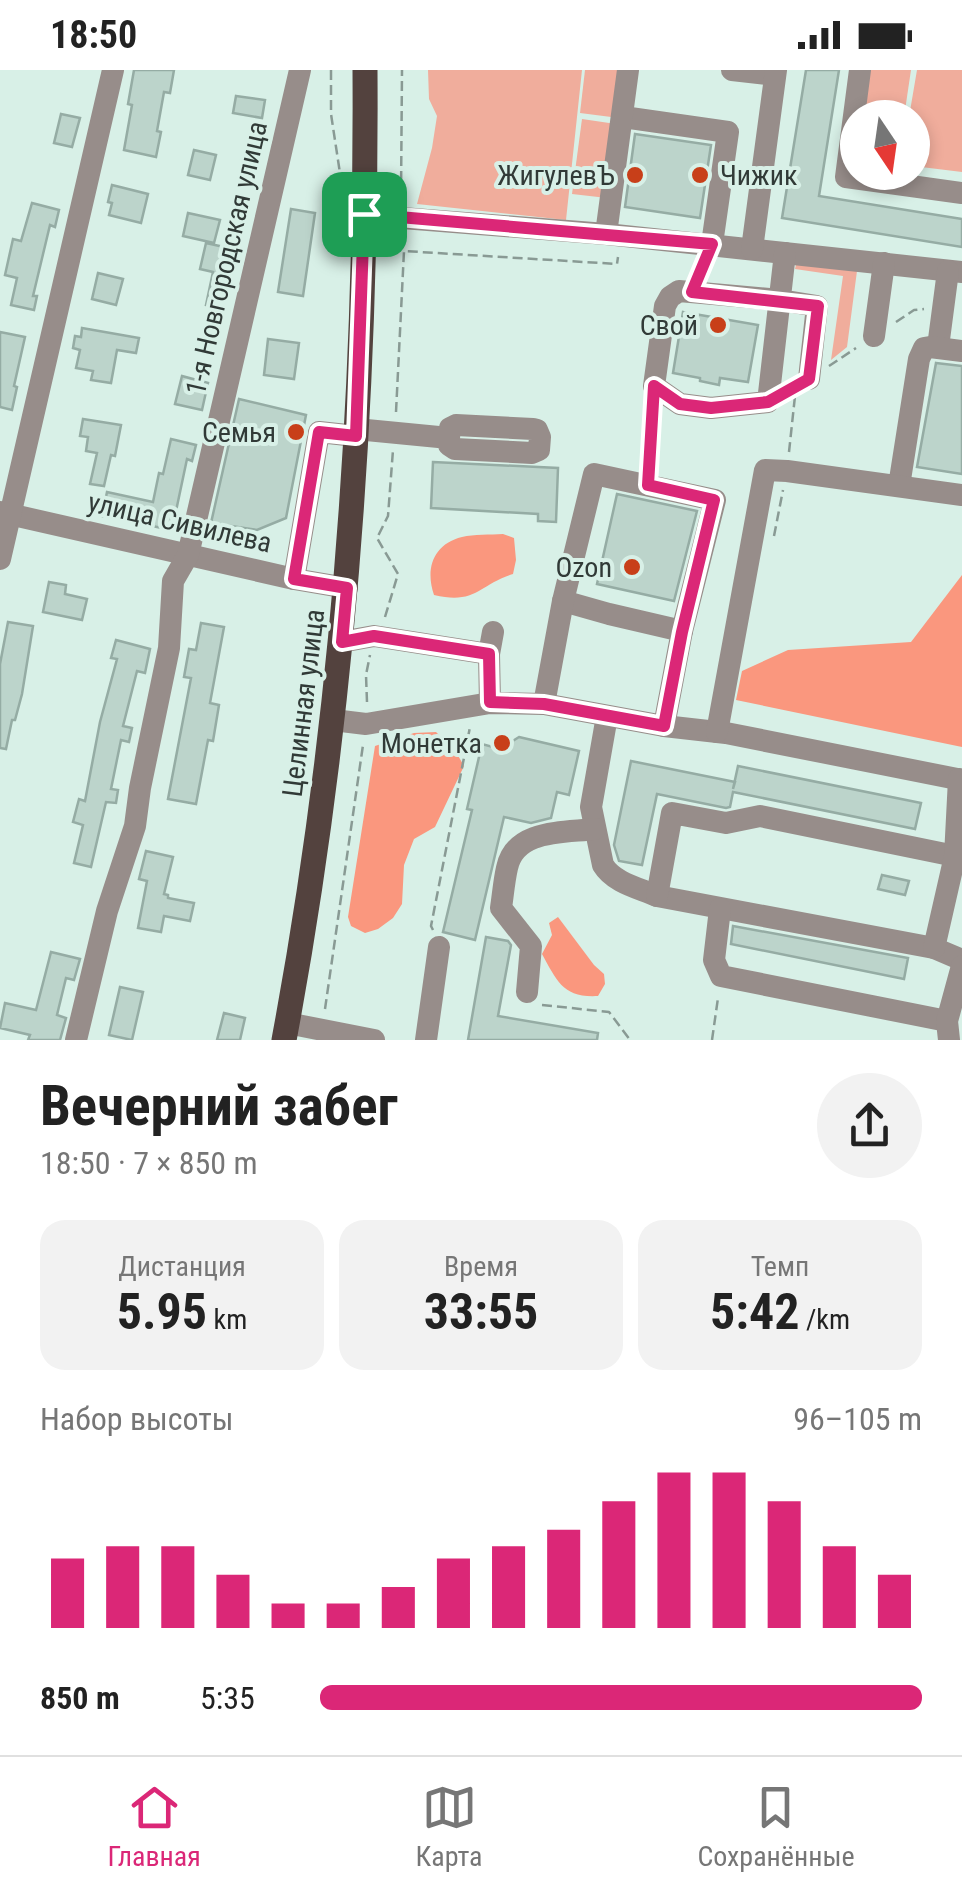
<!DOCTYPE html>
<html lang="ru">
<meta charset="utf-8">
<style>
:root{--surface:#fff;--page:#f2f2f2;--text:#222;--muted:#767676;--line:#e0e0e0;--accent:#db2777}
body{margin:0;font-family:"Roboto Condensed",sans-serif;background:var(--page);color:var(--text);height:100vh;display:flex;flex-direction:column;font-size:38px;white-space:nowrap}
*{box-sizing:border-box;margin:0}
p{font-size:32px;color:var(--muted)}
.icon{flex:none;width:55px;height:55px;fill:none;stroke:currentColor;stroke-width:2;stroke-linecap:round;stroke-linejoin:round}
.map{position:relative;height:970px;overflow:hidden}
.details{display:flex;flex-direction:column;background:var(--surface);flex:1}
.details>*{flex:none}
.needle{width:65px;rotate:167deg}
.tools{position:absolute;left:840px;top:30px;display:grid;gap:20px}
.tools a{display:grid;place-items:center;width:90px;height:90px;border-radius:50%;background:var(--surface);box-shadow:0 5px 15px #0003;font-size:50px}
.pin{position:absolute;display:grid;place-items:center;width:85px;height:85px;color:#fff;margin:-42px;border-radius:20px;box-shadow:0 5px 15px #0006}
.round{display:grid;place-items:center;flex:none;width:105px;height:105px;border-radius:52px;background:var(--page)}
.headline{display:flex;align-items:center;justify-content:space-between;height:170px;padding:0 40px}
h1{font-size:55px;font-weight:700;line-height:75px}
.stats{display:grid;grid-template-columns:repeat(3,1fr);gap:15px;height:170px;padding:10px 40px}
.stats div{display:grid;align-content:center;border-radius:25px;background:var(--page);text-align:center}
.stats b{font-size:50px;font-weight:700}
.stats small{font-size:28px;font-weight:400}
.stats p{font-size:28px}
.chart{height:280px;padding:20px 40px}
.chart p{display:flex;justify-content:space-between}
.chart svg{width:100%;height:180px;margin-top:10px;stroke:var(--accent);stroke-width:6}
ul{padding:0 40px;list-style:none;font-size:32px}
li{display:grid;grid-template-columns:160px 120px 1fr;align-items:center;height:75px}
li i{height:25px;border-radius:12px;background:var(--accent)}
.status{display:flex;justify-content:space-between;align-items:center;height:70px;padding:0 50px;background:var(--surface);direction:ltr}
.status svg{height:28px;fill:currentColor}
.dock{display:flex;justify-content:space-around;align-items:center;height:140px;border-top:2px solid var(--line);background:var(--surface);font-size:28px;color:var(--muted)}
.dock a{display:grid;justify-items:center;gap:5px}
.dock .selected{color:var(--accent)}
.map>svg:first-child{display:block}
.green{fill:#f0ad9c}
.forest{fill:#fa977e}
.building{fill:#bcd4cb;stroke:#95aca4;stroke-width:2.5}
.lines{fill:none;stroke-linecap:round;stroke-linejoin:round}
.path{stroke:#899a94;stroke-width:2.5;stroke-dasharray:10 5;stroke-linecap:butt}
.minor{stroke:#978d8a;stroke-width:22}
.major{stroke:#53423e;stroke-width:25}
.route-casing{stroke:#fff;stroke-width:20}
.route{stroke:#db2777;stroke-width:12}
.poi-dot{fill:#c83f19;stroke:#d8f0e7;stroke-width:4}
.labels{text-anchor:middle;stroke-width:8;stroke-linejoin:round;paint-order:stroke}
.poi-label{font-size:28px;fill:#313a37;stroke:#d8f0e7;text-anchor:end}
.street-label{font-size:28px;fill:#313a37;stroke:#d8f0e7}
</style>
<div class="status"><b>18:50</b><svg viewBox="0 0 49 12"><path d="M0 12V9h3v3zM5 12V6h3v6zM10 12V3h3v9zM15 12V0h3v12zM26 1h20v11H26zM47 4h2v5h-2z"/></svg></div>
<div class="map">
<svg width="962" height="970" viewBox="0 0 962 970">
<rect width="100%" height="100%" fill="#d8f0e7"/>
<g class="green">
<polygon points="428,0 582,0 566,150 417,134 432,78 437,46 429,29"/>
<polygon points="585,0 625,0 619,48 580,43"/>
<polygon points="870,0 911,0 904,47 863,48"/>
<polygon points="917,0 962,0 962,102 913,96 912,48 909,47"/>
<polygon points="582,49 616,54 607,128 572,124"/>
<polygon points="797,191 857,201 847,277 831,290 843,206 795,199"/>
</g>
<g class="forest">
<path d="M503 464 514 468 516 490 513 504C478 515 476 535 434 525 425 499 433 474 462 467 474 464 490 465 503 464Z"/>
<polygon points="962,505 962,677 736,630 742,601 788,580 911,572"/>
<polygon points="436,662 456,682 464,696 435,757 414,769 404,795 402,834 393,848 378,859 365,863 351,856 348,847 375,676 414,663"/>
<path d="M558 847 594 895 604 904 605 914 598 926C563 928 557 911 542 884L552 865 549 853Z"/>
</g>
<g class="building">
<polygon points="134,0 174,0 170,23 164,22 157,61 161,62 156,87 124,80 132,35 128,34"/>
<polygon points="806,0 839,0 819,126 962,149 962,177 782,148"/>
<polygon points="236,26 265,30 262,48 233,43"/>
<polygon points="61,44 80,48 72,77 54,73"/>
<polygon points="635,64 711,75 700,148 625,137"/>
<polygon points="194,80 216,85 210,110 188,105"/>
<polygon points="112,115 148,124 141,153 109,145 112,133 108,132"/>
<polygon points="32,133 59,140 55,157 50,155 33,226 37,226 34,240 11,235 17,208 5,205 13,169 21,171"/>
<polygon points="291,139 315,143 303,226 278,222"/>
<polygon points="188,143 220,150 214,173 183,166"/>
<polygon points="206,173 233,179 220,238 206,235 213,202 200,199"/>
<polygon points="98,203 123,209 116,235 92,229"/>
<polygon points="683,242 758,255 748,312 720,308 719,315 700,311 700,308 673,303"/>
<polygon points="82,258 139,268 136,283 117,280 111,313 91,310 93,301 76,298 80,280 73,278 75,266 81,267"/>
<polygon points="0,262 25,267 14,316 17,317 12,340 0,337"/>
<polygon points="268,269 299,273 294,309 264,305"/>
<polygon points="936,293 962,296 962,404 917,397"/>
<polygon points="182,306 208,313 202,340 175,334"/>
<polygon points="239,329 306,345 286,448 257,460 211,453"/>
<polygon points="83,349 121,355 115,386 111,385 104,416 90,414 97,383 86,381 88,367 80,366"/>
<polygon points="171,369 196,375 192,391 187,389 172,460 102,446 107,422 153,432 159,403 163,404"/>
<polygon points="433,392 558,398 556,452 538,451 538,444 431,438"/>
<polygon points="617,424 697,441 674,531 597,514"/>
<polygon points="49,512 66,515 65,524 87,529 82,550 43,542"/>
<polygon points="8,552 33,556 22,624 15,650 12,650 6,679 0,678 0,594"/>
<polygon points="201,553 224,557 210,633 219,635 213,671 208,670 196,734 168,729 191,608 184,607 189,579 196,580"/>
<polygon points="116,570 150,579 145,603 137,601 123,656 132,658 129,672 121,670 111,719 118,720 116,733 106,732 91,797 74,793 83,755 73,752 79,729 85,731 100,652 117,589 111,588"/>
<polygon points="519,667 579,681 569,725 557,722 551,748 531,753 504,747 475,870 443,862 472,740 467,739 482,674 500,679"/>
<polygon points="631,691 735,712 733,719 738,696 921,733 915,759 733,722 730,737 726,738 657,724 642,795 619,791 614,775"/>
<polygon points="146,781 173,787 164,824 168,825 168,828 194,833 190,851 164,846 161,862 138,858 147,811 139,809"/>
<polygon points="882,805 909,811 905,825 878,819"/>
<polygon points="733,856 908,888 904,909 731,874"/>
<polygon points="486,867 508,871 511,875 498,946 598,963 597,970 468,970"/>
<polygon points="51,882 80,889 74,910 66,908 57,945 66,948 60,970 28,970 30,965 0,958 5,933 36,940"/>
<polygon points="120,917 143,922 132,970 109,965"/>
<polygon points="224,943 245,948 240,970 217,970"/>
</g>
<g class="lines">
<g class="path">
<polyline points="331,0 331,44 343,123"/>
<polyline points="401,126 402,0"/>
<polyline points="896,252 914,240 924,239"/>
<polyline points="829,296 856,278"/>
<polyline points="396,342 404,181 617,194 618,187"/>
<polyline points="789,382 795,326"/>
<polyline points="649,395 652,338"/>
<polyline points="774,466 783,420"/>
<polyline points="385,547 398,504 377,468 388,446 393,380"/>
<polyline points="367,632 366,605 370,585"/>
<polyline points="433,860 431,856 470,657"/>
<polyline points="542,935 609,942 630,970"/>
<polyline points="325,939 363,675"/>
<polyline points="712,970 718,928"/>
</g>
<g class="minor">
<polyline points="732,0 775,5"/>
<polyline points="860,0 846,107 962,123"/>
<polyline points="623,47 728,62 712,174"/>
<polyline points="364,145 606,164 962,202"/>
<polyline points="606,164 628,0"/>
<polyline points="752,179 776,0"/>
<polyline points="785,183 768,332 711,338 680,334 654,316 665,236 670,227 679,221 780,230 817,236 809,309"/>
<polyline points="874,266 884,193"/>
<polyline points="938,277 948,201"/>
<polyline points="356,359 449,368 450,358 456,355 533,359 537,360 540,367 539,380 532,383 455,379 449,375 449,368"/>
<polyline points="899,416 919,289 924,278 930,277 962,281"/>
<polyline points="0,442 294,509 347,518"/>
<polyline points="0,489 113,0"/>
<polyline points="294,509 319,362 356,366"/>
<polyline points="563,531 609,544 682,561 664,656"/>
<polyline points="341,572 374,566 489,584"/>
<polyline points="490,633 489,584 493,562"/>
<polyline points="544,634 563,531 594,404 715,430 682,561"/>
<path d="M607 646 591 737 603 795C614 813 639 818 657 826L934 878 962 890"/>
<polyline points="333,650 366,654 490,633 544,634 664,656 726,663 962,710"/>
<polyline points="717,662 765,400 787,401 962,425"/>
<polyline points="657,826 672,743 726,753 760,746 955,786"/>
<polyline points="720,839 714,890 721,906 947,951"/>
<polyline points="934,878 955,786 959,709"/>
<path d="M527 922 531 876 501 838C503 825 504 811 507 798 515 759 563 763 595 759"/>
<polyline points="287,953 374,970"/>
<polyline points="76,970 107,841 135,756 140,718 169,578 173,511 188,485 300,0"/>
<polyline points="426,970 439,877"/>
<polyline points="949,970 947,951 962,896"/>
</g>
<path class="major" d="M284 970C344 650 367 325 365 0"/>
</g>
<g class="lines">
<defs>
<polygon id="route" points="364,144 712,174 692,222 818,236 809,309 768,332 711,338 680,334 654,316 648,415 714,430 682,562 664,656 544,634 490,632 489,584 374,566 342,572 347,518 294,509 319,362 356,366"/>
</defs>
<use href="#route" class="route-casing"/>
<use href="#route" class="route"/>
</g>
<g class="poi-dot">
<circle cx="635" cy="105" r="10"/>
<circle cx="700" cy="105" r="10"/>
<circle cx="718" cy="255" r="10"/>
<circle cx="296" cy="362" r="10"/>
<circle cx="632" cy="497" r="10"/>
<circle cx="502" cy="673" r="10"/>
</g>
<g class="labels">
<g class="poi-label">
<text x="615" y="115">ЖигулевЪ</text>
<text x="720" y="115" text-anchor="start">Чижик</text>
<text x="698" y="265">Свой</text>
<text x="276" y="372">Семья</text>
<text x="612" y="507">Ozon</text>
<text x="482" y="683">Монетка</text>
</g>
<g class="street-label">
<text transform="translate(226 188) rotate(-77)" y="10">1-я Новгородская улица</text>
<text transform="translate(180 452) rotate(13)" y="10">улица Сивилева</text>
<text transform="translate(303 633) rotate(-83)" y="10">Целинная улица</text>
</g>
</g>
</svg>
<div class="tools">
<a><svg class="needle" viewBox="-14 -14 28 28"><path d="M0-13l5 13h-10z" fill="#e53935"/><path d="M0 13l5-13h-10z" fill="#767676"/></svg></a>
</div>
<div class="pin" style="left:364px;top:144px;background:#1e9e55"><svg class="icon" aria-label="arrive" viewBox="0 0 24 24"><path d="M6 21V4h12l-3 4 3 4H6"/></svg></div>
</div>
<section class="details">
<div class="headline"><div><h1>Вечерний забег</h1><p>18:50 · 7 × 850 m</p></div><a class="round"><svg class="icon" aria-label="share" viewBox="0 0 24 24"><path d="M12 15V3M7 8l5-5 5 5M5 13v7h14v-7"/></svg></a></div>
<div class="stats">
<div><p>Дистанция</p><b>5.95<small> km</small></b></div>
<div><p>Время</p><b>33:55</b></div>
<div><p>Темп</p><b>5:42<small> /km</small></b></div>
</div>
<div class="chart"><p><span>Набор высоты</span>96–105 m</p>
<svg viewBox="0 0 160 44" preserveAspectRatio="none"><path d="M5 44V27M15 44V24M25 44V24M35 44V31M45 44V38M55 44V38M65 44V34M75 44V27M85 44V24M95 44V20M105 44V13M115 44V6M125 44V6M135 44V13M145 44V24M155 44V31"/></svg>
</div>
<ul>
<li><b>850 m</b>5:35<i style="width:100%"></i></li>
</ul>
</section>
<nav class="dock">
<a class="selected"><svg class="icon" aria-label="home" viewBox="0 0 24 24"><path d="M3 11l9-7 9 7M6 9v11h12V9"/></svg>Главная</a>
<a><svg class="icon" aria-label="map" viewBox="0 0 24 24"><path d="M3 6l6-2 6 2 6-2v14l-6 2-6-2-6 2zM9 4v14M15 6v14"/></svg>Карта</a>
<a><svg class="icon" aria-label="saved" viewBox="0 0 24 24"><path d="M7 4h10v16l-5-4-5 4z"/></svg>Сохранённые</a>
</nav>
